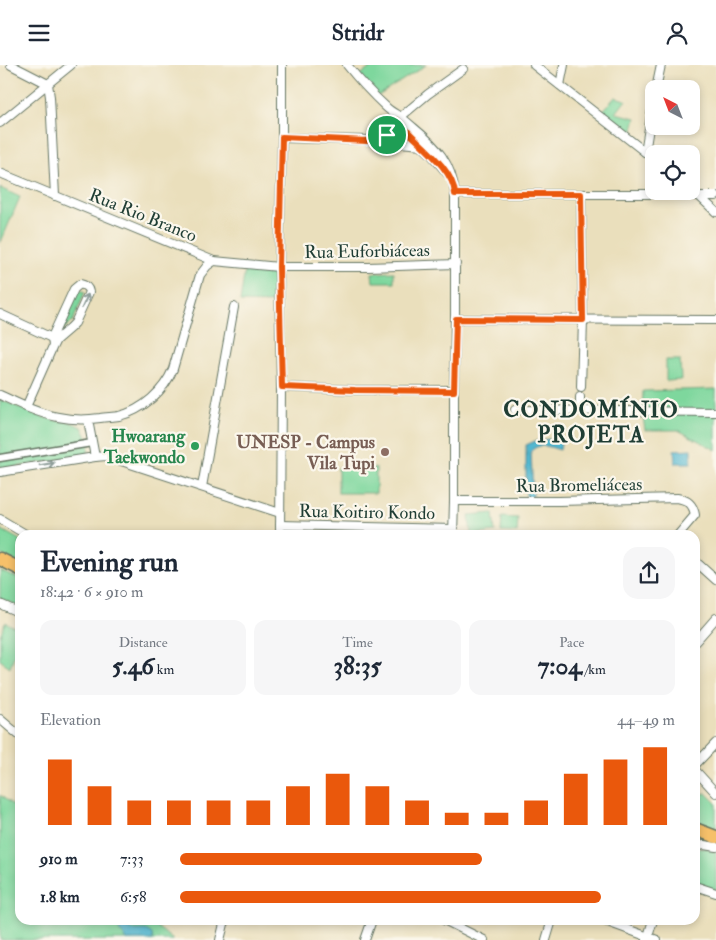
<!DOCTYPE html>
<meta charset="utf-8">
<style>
:root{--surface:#fff;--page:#f6f6f7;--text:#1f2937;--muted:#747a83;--accent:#ea580c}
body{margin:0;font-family:"IM FELL Double Pica",serif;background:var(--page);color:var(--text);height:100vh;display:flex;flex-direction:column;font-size:19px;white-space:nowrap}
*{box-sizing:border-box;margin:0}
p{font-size:16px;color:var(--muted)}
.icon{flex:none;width:28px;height:28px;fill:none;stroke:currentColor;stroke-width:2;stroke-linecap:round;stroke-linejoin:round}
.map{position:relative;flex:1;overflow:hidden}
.drawer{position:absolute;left:15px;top:465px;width:685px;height:395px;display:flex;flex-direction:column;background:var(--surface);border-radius:15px;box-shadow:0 2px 8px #0003}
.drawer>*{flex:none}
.needle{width:32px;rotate:318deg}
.tools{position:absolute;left:645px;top:15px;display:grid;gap:10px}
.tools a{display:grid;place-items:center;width:55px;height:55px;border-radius:10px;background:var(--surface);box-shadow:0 2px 8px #0003;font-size:25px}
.pin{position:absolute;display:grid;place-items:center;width:42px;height:42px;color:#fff;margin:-21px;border:2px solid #fff;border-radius:50%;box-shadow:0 1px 5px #0007}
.round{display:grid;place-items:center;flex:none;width:52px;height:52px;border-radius:15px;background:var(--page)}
.overview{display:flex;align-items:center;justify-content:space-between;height:85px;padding:0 25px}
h1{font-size:28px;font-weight:700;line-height:38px}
.figures{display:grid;grid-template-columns:repeat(3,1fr);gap:8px;height:85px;padding:5px 25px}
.figures div{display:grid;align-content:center;border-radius:12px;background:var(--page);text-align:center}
.figures b{font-size:25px;font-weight:700}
.figures small{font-size:14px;font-weight:400}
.figures p{font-size:14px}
.chart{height:140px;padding:10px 25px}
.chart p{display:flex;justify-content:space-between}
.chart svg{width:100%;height:90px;margin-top:5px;stroke:var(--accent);stroke-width:6}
ul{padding:0 25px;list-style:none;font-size:16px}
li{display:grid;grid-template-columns:80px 60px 1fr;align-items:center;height:38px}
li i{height:12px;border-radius:6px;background:var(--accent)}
header{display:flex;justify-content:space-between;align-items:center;height:65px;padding:0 25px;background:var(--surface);font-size:22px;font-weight:700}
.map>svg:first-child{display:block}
.green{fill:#7ed79d;stroke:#4e8a68}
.water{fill:#52b7d0;stroke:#387a82}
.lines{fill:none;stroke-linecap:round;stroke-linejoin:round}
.pedestrian-casing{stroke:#667664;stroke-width:9}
.minor-casing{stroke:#667664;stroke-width:10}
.primary-casing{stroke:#667664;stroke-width:15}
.pedestrian{stroke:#fff;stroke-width:6}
.minor{stroke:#fff;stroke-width:8}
.primary{stroke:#f6c06b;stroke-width:12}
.oneway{stroke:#8f9e9a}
.route-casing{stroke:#fff;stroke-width:10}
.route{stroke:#ea580c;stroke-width:6}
.leisure-dot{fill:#2e9e5b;stroke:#fbf7ec;stroke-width:2}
.education-dot{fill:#8d6e63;stroke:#fbf7ec;stroke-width:2}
.labels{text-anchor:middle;stroke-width:4.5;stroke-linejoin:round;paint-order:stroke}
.street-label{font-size:18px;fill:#1f3d34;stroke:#fbf7ec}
.leisure-label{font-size:18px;font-weight:bold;fill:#27864d;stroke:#fbf7ec;text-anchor:end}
.education-label{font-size:18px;font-weight:bold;fill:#785e54;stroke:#fbf7ec;text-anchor:end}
.district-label{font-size:22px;font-weight:bold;letter-spacing:1px;fill:#1f3d34;stroke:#fbf7ec}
</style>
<header><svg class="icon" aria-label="menu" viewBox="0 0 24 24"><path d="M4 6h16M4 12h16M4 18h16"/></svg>Stridr<svg class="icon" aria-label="person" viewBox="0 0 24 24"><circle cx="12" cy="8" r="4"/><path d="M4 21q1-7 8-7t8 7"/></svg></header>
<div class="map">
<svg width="716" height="875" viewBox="0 0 716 875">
<rect width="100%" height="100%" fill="#fbf7ec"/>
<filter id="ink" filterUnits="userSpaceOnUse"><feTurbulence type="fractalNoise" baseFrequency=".02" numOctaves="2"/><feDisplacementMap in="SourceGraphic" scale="10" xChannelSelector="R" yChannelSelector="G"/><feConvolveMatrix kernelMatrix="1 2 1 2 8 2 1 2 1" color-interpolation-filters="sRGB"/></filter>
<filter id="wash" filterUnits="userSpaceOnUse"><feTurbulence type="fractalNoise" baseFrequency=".0096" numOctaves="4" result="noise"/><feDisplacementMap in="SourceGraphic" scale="20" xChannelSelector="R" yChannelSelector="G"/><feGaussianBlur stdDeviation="1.12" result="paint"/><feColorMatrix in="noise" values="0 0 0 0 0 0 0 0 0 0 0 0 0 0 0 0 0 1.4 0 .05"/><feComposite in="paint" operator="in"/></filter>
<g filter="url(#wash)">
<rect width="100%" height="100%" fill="#eadfbc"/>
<g class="green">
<polygon points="374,0 426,0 378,31 359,11"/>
<polygon points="615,32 626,35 616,48 636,53 631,72 601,48"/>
<polygon points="0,123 20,132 1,177 0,177"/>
<polygon points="245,204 273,209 274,238 240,237"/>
<polygon points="394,207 394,217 373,217 372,208"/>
<polygon points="79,224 85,227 73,256 61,266 58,264 75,227"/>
<polygon points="666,295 680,295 681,315 666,316"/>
<polygon points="716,324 716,385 678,365 645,365 642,346 643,326"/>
<polygon points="0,334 33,349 53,355 70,357 82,362 89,376 88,391 0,404"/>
<rect x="338" y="403" width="38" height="25"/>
<polygon points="493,448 495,467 471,470 469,450"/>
<polygon points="502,452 518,453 517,468 501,467"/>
<polygon points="0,464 20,475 20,499 0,489"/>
<polygon points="0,505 20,514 20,542 0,533"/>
<polygon points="5,557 20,565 20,575 10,602 0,595 0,571"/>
<polygon points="706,728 716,738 716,763 695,756 695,730"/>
<polygon points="0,730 20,746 20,855 149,855 173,875 0,875"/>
<polygon points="705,783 716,787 716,825 695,818 695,784"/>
</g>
<g class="water">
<path d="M549 374 561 378 560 385C549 382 540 377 531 386L533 432H526V380L535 376Z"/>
<polygon points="691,384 691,398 675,398 674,385"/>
<polygon points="124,859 133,865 146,865 152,869 153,875 127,875 119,865 120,861"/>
</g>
</g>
<g filter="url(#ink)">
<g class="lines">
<defs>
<polyline id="pedestrian" points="0,393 92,378"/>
<g id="minor">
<polyline points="11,0 48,19 50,32 55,131"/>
<path d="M347 0C359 15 372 29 386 42 390 46 394 48 399 51 404 54 409 59 414 63 436 81 452 98 455 129V254L454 325V436L453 470"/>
<polyline points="534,0 654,94"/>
<polyline points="560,20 564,0"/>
<polyline points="656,24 661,0"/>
<polyline points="395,51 403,63 431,89 448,109"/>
<polyline points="397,55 428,29 463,4"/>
<polyline points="0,58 71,0"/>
<polyline points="282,73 367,75 422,80"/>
<path d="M374 74C387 70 395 70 397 55"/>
<polyline points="645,87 654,33"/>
<polyline points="0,108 214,196 279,202 368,202 456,199"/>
<polyline points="455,129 687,129 699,131 716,147"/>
<polyline points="698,131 716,131"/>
<polyline points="0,249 54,274"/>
<polyline points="455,254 716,255"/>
<polyline points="281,322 355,325 454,325"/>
<polyline points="581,322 583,255 581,129"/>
<path d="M0 330C19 339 37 348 58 352 72 355 86 355 100 353 106 352 113 352 119 351 143 345 164 326 173 304L200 210 207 201 214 196"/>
<path d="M26 342 53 281 56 275 70 263 75 258 89 227C88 222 85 220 80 219L74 224 52 272 53 281"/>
<polyline points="515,345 716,347"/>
<polyline points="580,345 580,332"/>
<polyline points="88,355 95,392"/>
<polyline points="0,407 95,392 106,391 280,448"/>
<polyline points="202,422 234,242"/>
<path d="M454 436H559L677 433C688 435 693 439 695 450L678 470"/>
<polyline points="0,454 27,470"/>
<polyline points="280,460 453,464"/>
<polyline points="280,470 281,322 279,202 282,73 282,0"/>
<polyline points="695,496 716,515"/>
<polyline points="0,539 20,548"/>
<polyline points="695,577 716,553"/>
<polyline points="0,654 20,671"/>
<polyline points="695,700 716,678"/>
<polyline points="695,705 716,728"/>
<polyline points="695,782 704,780 716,782"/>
<polyline points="695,821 716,828"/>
<polyline points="444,855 484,875"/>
<polyline points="602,855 657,875"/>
<polyline points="220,875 225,855"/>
<polyline points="365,875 372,855"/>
<polyline points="546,875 552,855"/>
<polyline points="647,875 653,855"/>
</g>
<g id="primary">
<polyline points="0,494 20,504"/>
<polyline points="695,764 716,772"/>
</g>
</defs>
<use href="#pedestrian" class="pedestrian-casing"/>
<use href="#minor" class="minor-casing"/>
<use href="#primary" class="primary-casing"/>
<use href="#pedestrian" class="pedestrian"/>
<use href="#minor" class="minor"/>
<use href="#primary" class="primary"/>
</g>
<defs><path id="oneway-shaft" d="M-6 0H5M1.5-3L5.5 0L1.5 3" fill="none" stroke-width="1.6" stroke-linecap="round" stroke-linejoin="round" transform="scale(1.25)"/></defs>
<g class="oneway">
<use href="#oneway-shaft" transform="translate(85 236) rotate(-66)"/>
<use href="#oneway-shaft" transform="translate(47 399) rotate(-9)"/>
</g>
</g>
<g class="lines" filter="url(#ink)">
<defs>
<path id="route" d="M397 55C414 76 453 101 455 129H581L583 255 456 254 454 326 355 325 282 322 279 202 282 72 367 76 391 68 396 63Z"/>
</defs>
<use href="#route" class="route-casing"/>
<use href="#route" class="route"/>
</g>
<circle class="leisure-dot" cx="195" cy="381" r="5"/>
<circle class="education-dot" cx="385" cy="387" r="5"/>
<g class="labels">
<g class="street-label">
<text transform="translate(143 150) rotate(22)" y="6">Rua Rio Branco</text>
<text transform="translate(367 186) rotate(-1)" y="6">Rua Euforbiáceas</text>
<text transform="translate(579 420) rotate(-1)" y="6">Rua Bromeliáceas</text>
<text transform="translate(367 447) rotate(1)" y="6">Rua Koitiro Kondo</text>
</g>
<g class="leisure-label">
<text x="185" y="377">Hwoarang<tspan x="185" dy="21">Taekwondo</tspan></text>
</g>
<g class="education-label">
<text x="375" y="383">UNESP - Campus<tspan x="375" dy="21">Vila Tupi</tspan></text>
</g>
<g class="district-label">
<text x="591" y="352">CONDOMÍNIO<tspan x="591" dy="25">PROJETA</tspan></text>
</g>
</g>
</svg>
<div class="tools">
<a><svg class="needle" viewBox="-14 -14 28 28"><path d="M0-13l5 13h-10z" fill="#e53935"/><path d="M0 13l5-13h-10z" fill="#747a83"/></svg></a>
<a><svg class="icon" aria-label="locate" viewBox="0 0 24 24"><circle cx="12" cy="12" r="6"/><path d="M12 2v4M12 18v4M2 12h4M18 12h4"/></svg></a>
</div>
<div class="pin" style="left:387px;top:70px;background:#1e9e55"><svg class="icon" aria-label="arrive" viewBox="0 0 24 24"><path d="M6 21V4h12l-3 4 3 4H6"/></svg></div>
<section class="drawer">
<div class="overview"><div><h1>Evening run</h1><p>18:42 · 6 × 910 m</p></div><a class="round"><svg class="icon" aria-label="share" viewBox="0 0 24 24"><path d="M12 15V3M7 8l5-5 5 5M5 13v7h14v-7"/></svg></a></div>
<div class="figures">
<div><p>Distance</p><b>5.46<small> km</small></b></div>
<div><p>Time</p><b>38:35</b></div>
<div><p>Pace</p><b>7:04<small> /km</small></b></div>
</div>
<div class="chart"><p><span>Elevation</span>44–49 m</p>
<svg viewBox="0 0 160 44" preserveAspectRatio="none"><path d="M5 44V12M15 44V25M25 44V32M35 44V32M45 44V32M55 44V32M65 44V25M75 44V19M85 44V25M95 44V32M105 44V38M115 44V38M125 44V32M135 44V19M145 44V12M155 44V6"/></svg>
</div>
<ul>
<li><b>910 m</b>7:33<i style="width:61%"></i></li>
<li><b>1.8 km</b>6:58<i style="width:85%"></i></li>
</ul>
</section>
</div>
